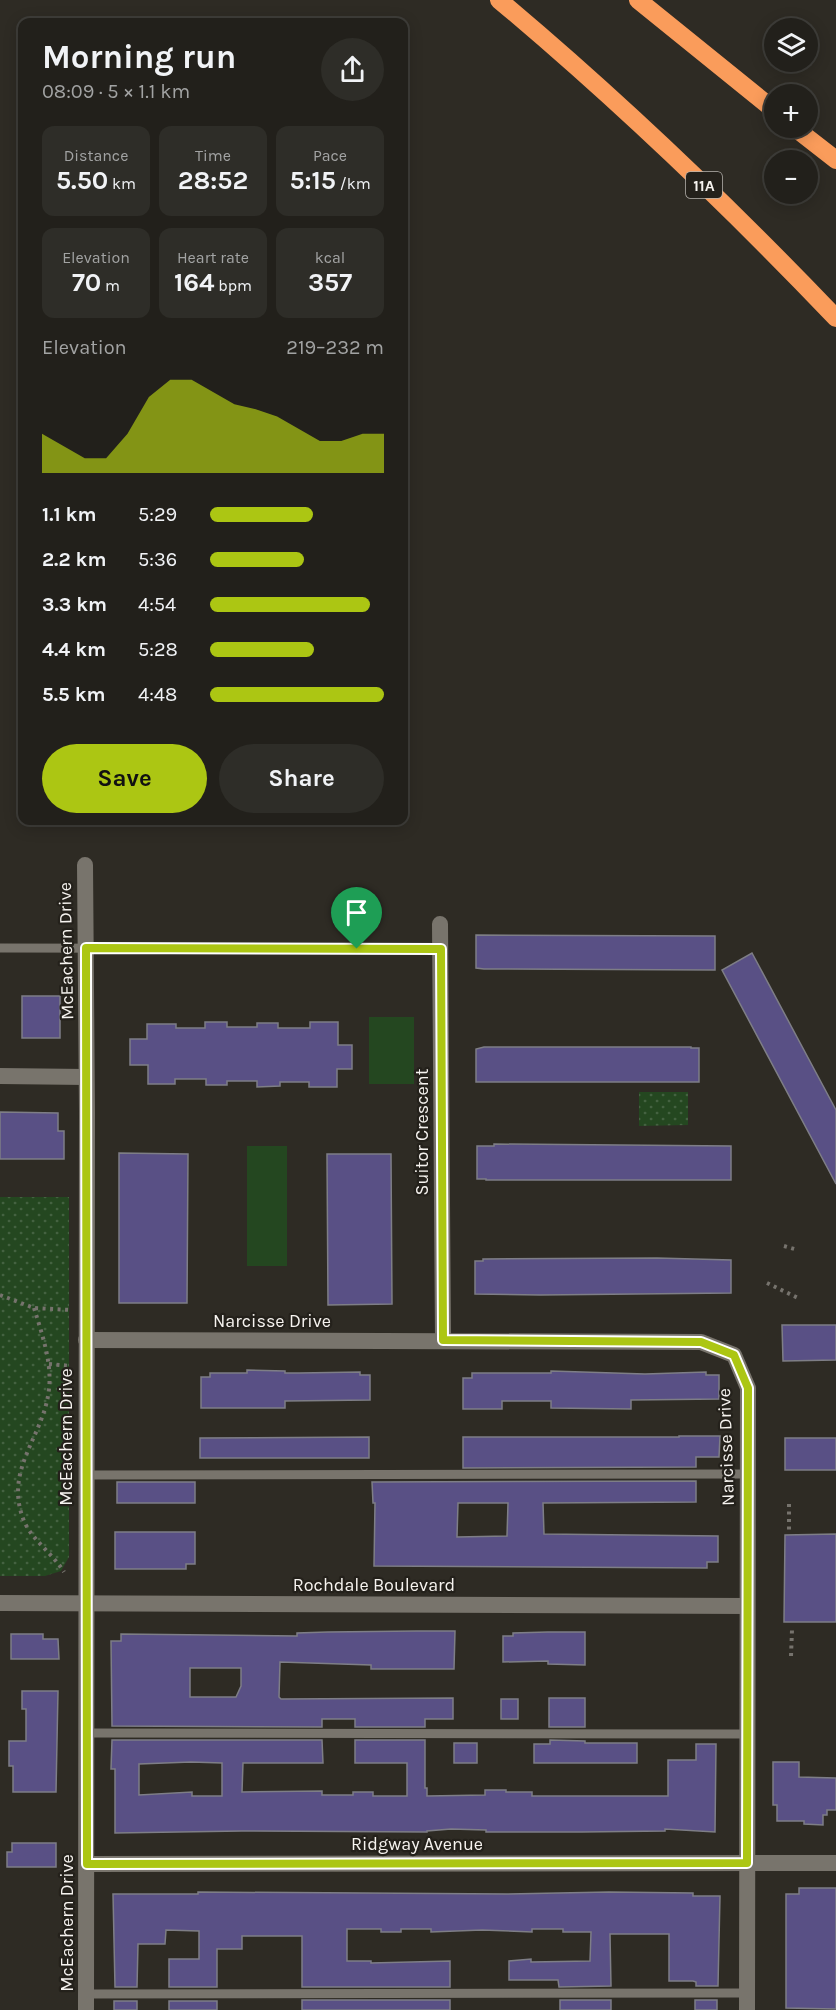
<!DOCTYPE html>
<meta charset="utf-8">
<style>
:root{--surface:#22201b;--page:#2e2d28;--text:#f1f3f6;--muted:#a2a3a3;--line:#3f3e3a;--accent:#acc613}
body{margin:0;font-family:Karla,sans-serif;background:var(--page);color:var(--text);height:100vh;display:flex;flex-direction:column;font-size:22px;white-space:nowrap}
*{box-sizing:border-box;margin:0}
p{font-size:20px;color:var(--muted)}
.icon{flex:none;width:33px;height:33px;fill:none;stroke:currentColor;stroke-width:2;stroke-linecap:round;stroke-linejoin:round}
.map{position:relative;flex:1;overflow:hidden}
.panel{position:absolute;left:18px;top:18px;width:390px;height:807px;display:flex;flex-direction:column;background:var(--surface);border-radius:12px;box-shadow:0 3px 15px #0003,0 0 0 2px var(--line)}
.panel>*{flex:none}
.tools{position:absolute;left:764px;top:18px;display:grid;gap:12px}
.tools a{display:grid;place-items:center;width:54px;height:54px;border-radius:50%;background:var(--surface);box-shadow:0 3px 15px #0003,0 0 0 2px var(--line);font-size:30px}
.pin{position:absolute;display:grid;place-items:center;width:51px;height:51px;color:#fff;margin:-62px -26px;border-radius:50% 50% 50% 0;rotate:-45deg;box-shadow:0 0 6px #0007}
.pin .icon{rotate:45deg}
.round{display:grid;place-items:center;flex:none;width:63px;height:63px;border-radius:32px;background:var(--page)}
.head{display:flex;align-items:center;justify-content:space-between;height:102px;padding:0 24px}
h1{font-size:33px;font-weight:700;line-height:45px}
.figures{display:grid;grid-template-columns:repeat(3,1fr);gap:9px;height:102px;padding:6px 24px}
.figures div{display:grid;align-content:center;border-radius:12px;background:var(--page);text-align:center}
.figures b{font-size:26px;font-weight:700}
.figures small{font-size:16px;font-weight:400}
.figures p{font-size:16px}
.chart{height:168px;padding:12px 24px}
.chart p{display:flex;justify-content:space-between}
.chart svg{width:100%;height:108px;margin-top:6px;fill:var(--accent);opacity:.7}
.button{display:flex;gap:12px;margin-top:auto;padding:12px 24px}
.button a{flex:1;height:69px;border-radius:36px;background:var(--accent);color:#111;font-size:24px;font-weight:700;line-height:69px;text-align:center}
.button a+a{background:var(--page);color:var(--text)}
ul{padding:0 24px;list-style:none;font-size:20px}
li{display:grid;grid-template-columns:96px 72px 1fr;align-items:center;height:45px}
li i{height:15px;border-radius:8px;background:var(--accent)}
.map>svg:first-child{display:block}
.green{fill:#244720}
.park{fill:url(#park-dots)}
.building{fill:#595085;stroke:#7e7e86;stroke-width:1.5;fill-rule:evenodd}
.lines{fill:none;stroke-linecap:round;stroke-linejoin:round}
.path{stroke:#76736d;stroke-width:4;stroke-dasharray:3 4.5;stroke-linecap:butt}
.service{stroke:#78746c;stroke-width:9}
.minor{stroke:#78746c;stroke-width:16}
.motorway{stroke:#fa9c5b;stroke-width:18}
.route-casing{stroke:#fff;stroke-width:12}
.route{stroke:#acc613;stroke-width:8}
.labels{text-anchor:middle;stroke-width:4.5;stroke-linejoin:round;paint-order:stroke}
.shield{fill:#24211b;stroke:#b7b4af;stroke-width:1.5}
.shield-label{font-size:16px;font-weight:bold;fill:#f6f3ef}
.street-label{font-size:18px;fill:#f6f3ef;stroke:#24211b}
</style>
<div class="map">
<svg width="836" height="2010" viewBox="0 0 836 2010">
<defs>
<pattern id="park-dots" width="8" height="8" patternUnits="userSpaceOnUse" patternTransform="scale(1.5)"><rect width="8" height="8" fill="#244720"/><path d="M2 2h.1M6 6h.1" fill="none" stroke="#446241" stroke-width="1.8" stroke-linecap="round"/></pattern>
</defs>
<rect width="100%" height="100%" fill="#2e2b24"/>
<g class="green">
<rect x="369" y="1017" width="45" height="67"/>
<rect x="247" y="1146" width="40" height="120"/>
</g>
<g class="park">
<polygon points="639,1092 688,1092 688,1125 639,1126"/>
<polygon points="0,1197 69,1197 69,1557 61,1571 45,1576 0,1576"/>
</g>
<g class="building">
<polygon points="476,935 715,936 715,970 484,969 476,968"/>
<polygon points="752,953 836,1110 836,1184 722,970"/>
<rect x="22" y="996" width="38" height="42"/>
<polygon points="205,1022 227,1022 227,1027 257,1027 257,1023 278,1023 278,1028 310,1028 310,1022 338,1022 338,1045 352,1045 352,1069 337,1069 337,1087 309,1087 309,1082 280,1082 280,1086 257,1087 257,1081 227,1081 227,1085 206,1085 206,1079 175,1079 175,1084 148,1084 148,1065 130,1065 130,1039 147,1039 147,1024 176,1024 176,1028 205,1028"/>
<polygon points="484,1047 691,1047 691,1048 699,1048 699,1082 476,1082 476,1049"/>
<polygon points="0,1112 58,1113 58,1131 64,1131 64,1159 0,1159"/>
<polygon points="494,1144 731,1146 731,1180 486,1180 486,1179 477,1179 477,1146 494,1146"/>
<polygon points="119,1153 188,1154 187,1303 119,1303"/>
<polygon points="327,1154 391,1154 392,1304 328,1305"/>
<polygon points="657,1258 731,1260 731,1293 540,1295 475,1294 475,1261 483,1261 483,1259"/>
<polygon points="782,1325 836,1325 836,1360 783,1361"/>
<polygon points="247,1370 285,1371 285,1373 299,1373 360,1372 360,1375 370,1375 370,1400 285,1401 285,1408 201,1408 201,1377 210,1377 210,1373 247,1373"/>
<polygon points="551,1371 645,1374 706,1372 706,1375 719,1375 719,1399 631,1400 631,1409 551,1408 551,1401 502,1401 502,1409 463,1409 463,1378 472,1378 472,1373 551,1373"/>
<polygon points="679,1436 720,1436 719,1457 696,1457 696,1467 463,1468 463,1437 679,1437"/>
<polygon points="369,1437 369,1458 200,1458 200,1438"/>
<rect x="785" y="1438" width="51" height="32"/>
<path d="M696 1481V1502L543 1503 544 1534 718 1536V1562H707V1568L374 1566 375 1503H373L372 1482ZM458 1503H508L507 1536 457 1537Z"/>
<rect x="117" y="1482" width="78" height="21"/>
<polygon points="115,1532 195,1532 195,1564 186,1564 186,1569 115,1569"/>
<polygon points="836,1534 836,1622 784,1622 785,1535"/>
<path d="M417 1631H455L454 1669H371V1665L280 1662 279 1697 281 1699 453 1698V1719H425V1727H355V1719H322V1727L112 1726 111 1641H121V1634L297 1636V1633L328 1632ZM190 1668H241V1686L236 1697H190Z"/>
<polygon points="548,1632 585,1632 585,1665 548,1664 548,1661 503,1662 503,1636 513,1636 513,1633"/>
<polygon points="11,1634 43,1634 43,1639 58,1639 59,1659 11,1659"/>
<polygon points="22,1691 58,1691 56,1792 13,1792 13,1766 9,1766 9,1741 26,1741 26,1709 22,1709"/>
<rect x="549" y="1698" width="36" height="29"/>
<rect x="501" y="1699" width="17" height="20"/>
<path d="M112 1740H322L323 1763H243L242 1792 322 1791V1795H353V1792H373V1796H407V1763H355V1740H425V1788H427V1796L485 1795V1790H506V1792H532V1796H668V1760H696V1744H716L715 1832 665 1829V1831L581 1832H486V1830L451 1829 427 1831V1832L242 1831 115 1833V1769H111ZM191 1762 222 1763V1796H192V1792L139 1795V1764Z"/>
<polygon points="550,1740 585,1741 585,1743 637,1743 637,1763 534,1763 534,1744 550,1744"/>
<rect x="454" y="1743" width="23" height="20"/>
<polygon points="773,1762 799,1762 799,1777 836,1778 836,1810 827,1810 827,1815 823,1815 823,1825 804,1824 804,1821 777,1821 777,1805 773,1805"/>
<polygon points="12,1843 56,1843 56,1867 7,1867 7,1852 12,1852"/>
<polygon points="799,1888 836,1888 836,2009 786,2008 786,1894 799,1894"/>
<polygon points="198,1892 507,1894 609,1892 693,1893 693,1896 720,1896 718,1986 696,1986 696,1982 693,1981 669,1981 669,1934 610,1934 611,1986 559,1987 558,1980 509,1980 509,1961 531,1959 531,1962 590,1961 591,1932 563,1932 563,1929 532,1929 532,1932 482,1930 431,1932 431,1929 401,1929 401,1932 381,1932 381,1929 347,1929 347,1961 371,1961 371,1963 450,1961 450,1987 302,1987 302,1936 242,1936 242,1949 217,1949 217,1987 169,1987 169,1959 199,1959 199,1931 166,1930 165,1944 138,1944 137,1987 115,1987 113,1894 198,1894"/>
<rect x="302" y="2000" width="148" height="10"/>
<rect x="560" y="2000" width="51" height="10"/>
<rect x="695" y="2000" width="22" height="10"/>
<rect x="114" y="2001" width="23" height="9"/>
<rect x="169" y="2001" width="48" height="9"/>
</g>
<g class="lines">
<g class="path">
<polyline points="784,1246 798,1250"/>
<polyline points="767,1283 798,1298"/>
<polyline points="0,1295 34,1308 71,1310"/>
<path d="M34 1308C42 1334 52 1362 49 1389 44 1437 3 1469 24 1521 32 1540 53 1554 64 1572"/>
<polyline points="49,1364 71,1366"/>
<polyline points="789,1504 789,1530"/>
<polyline points="791,1656 792,1630"/>
</g>
<g class="service">
<polyline points="0,948 441,949"/>
<polyline points="86,1475 748,1474"/>
<polyline points="86,1733 747,1734"/>
<polyline points="86,1994 747,1993"/>
</g>
<g class="minor">
<polyline points="85,865 87,1112 86,2010"/>
<polyline points="440,924 443,1340"/>
<polyline points="0,1076 86,1077"/>
<polyline points="86,1340 701,1342 734,1355 748,1388 747,2010"/>
<polyline points="0,1603 747,1606"/>
<polyline points="87,1864 836,1863"/>
</g>
<g class="motorway">
<path d="M499 0C617 99 729 206 836 318"/>
<polyline points="638,0 774,110"/>
<polyline points="795,128 836,160"/>
</g>
</g>
<g class="lines">
<defs>
<polygon id="route" points="86,948 441,949 443,1340 701,1342 734,1355 748,1388 747,1863 87,1864"/>
</defs>
<use href="#route" class="route-casing"/>
<use href="#route" class="route"/>
</g>
<g class="labels">
<rect class="shield" x="686" y="172" width="36" height="26" rx="4.5"/>
<g class="shield-label">
<text x="704" y="191">11A</text>
</g>
<g class="street-label">
<text transform="translate(66 951) rotate(-91)" y="6">McEachern Drive</text>
<text transform="translate(422 1132) rotate(-90)" y="6">Suitor Crescent</text>
<text x="272" y="1327">Narcisse Drive</text>
<text transform="translate(66 1437) rotate(-90)" y="6">McEachern Drive</text>
<text transform="translate(726 1447) rotate(-92)" y="6">Narcisse Drive</text>
<text x="374" y="1591">Rochdale Boulevard</text>
<text x="417" y="1850">Ridgway Avenue</text>
<text transform="translate(67 1923) rotate(-90)" y="6">McEachern Drive</text>
</g>
</g>
</svg>
<div class="tools">
<a><svg class="icon" aria-label="layers" viewBox="0 0 24 24"><path d="M12 4l9 5-9 5-9-5zM3 14l9 5 9-5"/></svg></a>
<a>+</a>
<a>−</a>
</div>
<div class="pin" style="left:357px;top:949px;background:#1e9e55"><svg class="icon" aria-label="arrive" viewBox="0 0 24 24"><path d="M6 21V4h12l-3 4 3 4H6"/></svg></div>
<section class="panel">
<div class="head"><div><h1>Morning run</h1><p>08:09 · 5 × 1.1 km</p></div><a class="round"><svg class="icon" aria-label="share" viewBox="0 0 24 24"><path d="M12 15V3M7 8l5-5 5 5M5 13v7h14v-7"/></svg></a></div>
<div class="figures">
<div><p>Distance</p><b>5.50<small> km</small></b></div>
<div><p>Time</p><b>28:52</b></div>
<div><p>Pace</p><b>5:15<small> /km</small></b></div>
</div>
<div class="figures">
<div><p>Elevation</p><b>70<small> m</small></b></div>
<div><p>Heart rate</p><b>164<small> bpm</small></b></div>
<div><p>kcal</p><b>357</b></div>
</div>
<div class="chart"><p><span>Elevation</span>219–232 m</p>
<svg viewBox="0 0 160 44" preserveAspectRatio="none"><path d="M0 44V28L10 33L20 38L30 38L40 28L50 13L60 6L70 6L80 11L90 16L100 18L110 21L120 26L130 31L140 31L150 28L160 28V44z"/></svg>
</div>
<ul>
<li><b>1.1 km</b>5:29<i style="width:59%"></i></li>
<li><b>2.2 km</b>5:36<i style="width:54%"></i></li>
<li><b>3.3 km</b>4:54<i style="width:92%"></i></li>
<li><b>4.4 km</b>5:28<i style="width:60%"></i></li>
<li><b>5.5 km</b>4:48<i style="width:100%"></i></li>
</ul>
<div class="button"><a>Save</a><a>Share</a></div>
</section>
</div>
